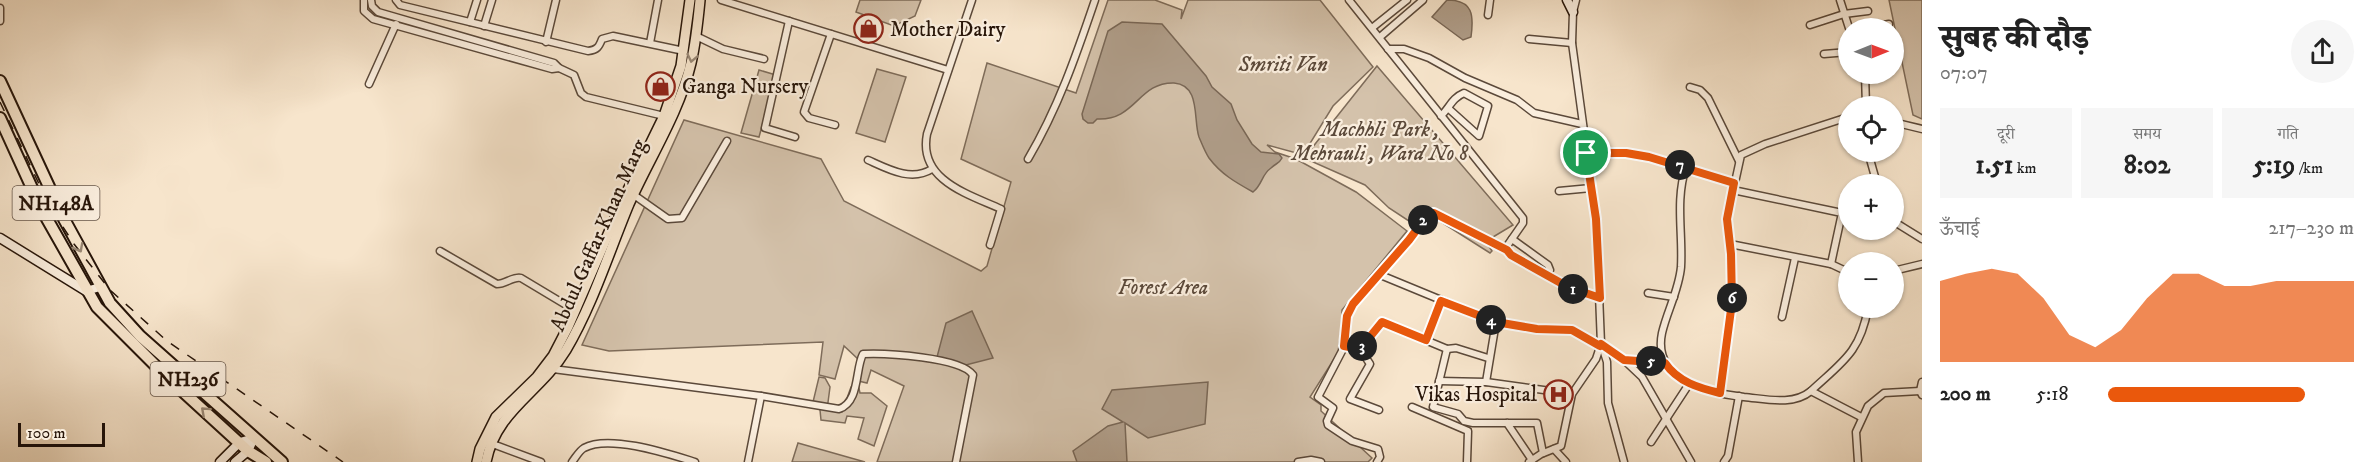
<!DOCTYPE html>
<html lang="hi">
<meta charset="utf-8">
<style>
:root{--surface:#fff;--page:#f6f6f6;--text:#222;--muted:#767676;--accent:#ea580c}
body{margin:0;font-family:"IM FELL DW Pica","Noto Serif Devanagari",serif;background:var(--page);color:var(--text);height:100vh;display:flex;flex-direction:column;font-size:22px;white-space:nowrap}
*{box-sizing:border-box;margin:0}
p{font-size:20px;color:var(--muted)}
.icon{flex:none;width:33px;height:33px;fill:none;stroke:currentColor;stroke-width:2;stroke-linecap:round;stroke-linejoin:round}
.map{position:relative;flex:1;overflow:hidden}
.side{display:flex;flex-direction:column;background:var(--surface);width:450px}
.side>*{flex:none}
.needle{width:39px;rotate:89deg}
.buttons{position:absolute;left:1838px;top:18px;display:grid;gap:12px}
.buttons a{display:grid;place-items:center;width:66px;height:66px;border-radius:50%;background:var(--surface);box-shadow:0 2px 4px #0004;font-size:30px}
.scale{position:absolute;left:18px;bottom:15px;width:87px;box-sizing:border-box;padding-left:6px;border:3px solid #271509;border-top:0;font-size:16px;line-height:21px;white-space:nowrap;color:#271509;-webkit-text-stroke:4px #faeede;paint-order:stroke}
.pin{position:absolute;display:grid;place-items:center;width:51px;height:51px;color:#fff;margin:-26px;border:3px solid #fff;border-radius:50%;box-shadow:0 2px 6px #0007}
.km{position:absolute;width:30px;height:30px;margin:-15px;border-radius:50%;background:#222;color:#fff;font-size:16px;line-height:30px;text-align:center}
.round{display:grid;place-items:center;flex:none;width:63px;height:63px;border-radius:32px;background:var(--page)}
.head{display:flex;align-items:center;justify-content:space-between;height:102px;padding:0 18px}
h1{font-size:33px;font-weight:800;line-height:45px}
.stats{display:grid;grid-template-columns:repeat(3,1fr);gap:9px;height:102px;padding:6px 18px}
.stats div{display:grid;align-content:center;border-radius:0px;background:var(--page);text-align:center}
.stats b{font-size:26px;font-weight:800}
.stats small{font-size:16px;font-weight:400}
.stats p{font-size:16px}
.chart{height:168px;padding:12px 18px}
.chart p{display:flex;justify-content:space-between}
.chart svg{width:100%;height:108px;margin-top:6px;fill:var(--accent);opacity:.7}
ul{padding:0 18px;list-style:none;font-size:20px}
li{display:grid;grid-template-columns:96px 72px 1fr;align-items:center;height:45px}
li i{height:15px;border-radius:8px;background:var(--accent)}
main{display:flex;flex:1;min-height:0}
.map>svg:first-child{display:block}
.green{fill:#d4c2ab;stroke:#7e6c5a;stroke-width:1.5}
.water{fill:#b09e8a;stroke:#796756;stroke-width:1.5}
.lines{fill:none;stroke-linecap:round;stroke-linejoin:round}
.street-casing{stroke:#5b493a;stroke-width:9}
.secondary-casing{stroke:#271509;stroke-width:11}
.primary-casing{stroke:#271509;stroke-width:12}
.highway-casing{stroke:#271509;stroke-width:14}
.street{stroke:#faeede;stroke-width:6}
.secondary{stroke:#faeede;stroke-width:8}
.primary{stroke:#f7e5cc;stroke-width:9}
.highway{stroke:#f7e5cc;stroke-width:10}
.rail{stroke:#271509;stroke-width:1.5;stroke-dasharray:10 10;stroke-linecap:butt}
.oneway{stroke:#998774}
.route-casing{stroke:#fff;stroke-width:12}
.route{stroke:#ea580c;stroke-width:8}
.labels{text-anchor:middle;stroke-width:4.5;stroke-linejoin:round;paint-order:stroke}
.shield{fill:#faeede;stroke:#665649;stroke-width:1.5}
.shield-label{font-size:20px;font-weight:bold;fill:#271509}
.poi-label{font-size:21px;fill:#271509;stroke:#faeede;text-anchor:start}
.park-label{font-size:21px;font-style:italic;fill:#5b493a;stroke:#faeede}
.street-label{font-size:21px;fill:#271509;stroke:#faeede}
</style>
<main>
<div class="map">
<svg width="1922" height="462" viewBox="0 0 1922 462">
<rect width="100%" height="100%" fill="#f7e5cc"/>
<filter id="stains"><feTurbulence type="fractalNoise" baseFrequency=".00333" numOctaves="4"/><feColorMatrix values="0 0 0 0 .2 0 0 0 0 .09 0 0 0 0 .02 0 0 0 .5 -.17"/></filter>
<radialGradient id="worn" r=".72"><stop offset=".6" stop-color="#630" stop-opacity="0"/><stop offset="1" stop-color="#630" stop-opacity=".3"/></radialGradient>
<g class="green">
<polygon points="860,0 921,0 915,16 894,26 856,12"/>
<polygon points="1108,0 1155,0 1182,10 1181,19 1188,0 1320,0 1373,67 1333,106 1306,150 1300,154 1267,145 1275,152 1296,159 1356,192 1407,231 1342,310 1341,348 1310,397 1321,405 1321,411 1372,458 1368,462 877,462 904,386 871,370 867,383 854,380 859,360 844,346 835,379 819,375 823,342 609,351 582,345 684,120 821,159 844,201 981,271 987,266 1011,182 961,159 987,63 1076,93"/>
<polygon points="1889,0 1922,0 1922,119 1913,115"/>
<polygon points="1377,66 1513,225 1488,240 1488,245 1492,251 1490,253 1427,213 1412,223 1389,208 1365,185 1304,158"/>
<polygon points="877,69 906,77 885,142 856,133"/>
<polygon points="759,70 776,75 759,137 741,133"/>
<polygon points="819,377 825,378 830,387 827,410 842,412 851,387 858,384 860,393 871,393 887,406 874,446 858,439 864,418 847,416 845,423 821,420 820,410 813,402"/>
<polygon points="798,443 865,462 792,462"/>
</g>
<g class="water">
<path d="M1447 0C1473 0 1474 15 1471 37L1463 40 1432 17Z"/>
<path d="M1122 22 1162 24 1206 76 1212 87 1231 104 1237 120 1252 144 1261 152 1279 154 1282 158C1279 164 1276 163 1271 168 1261 175 1263 184 1253 192 1235 182 1221 174 1209 158 1205 152 1202 144 1199 137 1193 120 1201 85 1174 83 1138 82 1136 121 1097 119L1093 123H1088L1083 119 1082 114 1108 31Z"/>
<polygon points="972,311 993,358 962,366 937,357 946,323"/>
<polygon points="1208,382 1205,424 1148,438 1125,423 1127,462 1077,462 1073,451 1108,426 1123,422 1102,409 1112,390"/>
</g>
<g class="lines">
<defs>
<g id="street">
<polyline points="364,0 364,11 373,19 552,69 559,68"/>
<polyline points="371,0 372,6 378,12 554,63 559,68 574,75 581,93 586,97 664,116"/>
<path d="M396 0 400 5 588 51C597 50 599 47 602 39L613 36 684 51"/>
<polyline points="721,0 948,70"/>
<path d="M972 0 927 134C918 180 968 194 1001 209L990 245"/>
<polyline points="1349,0 1523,218 1523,223 1507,246 1508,253 1568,287 1600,298"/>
<polyline points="1840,0 1849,28"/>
<polyline points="0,8 0,21"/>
<polyline points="1488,15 1490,0"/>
<polyline points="789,21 765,128 795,137"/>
<polyline points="470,22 477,0"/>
<polyline points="1810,25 1844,14 1868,11"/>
<polyline points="484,26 492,0"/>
<polyline points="1372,28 1407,0"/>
<polyline points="1866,28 1889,24"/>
<polyline points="831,34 804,112 809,118 835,125"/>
<polyline points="696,36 723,49 764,59"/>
<polyline points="1380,37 1423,0"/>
<polyline points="1529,39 1572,43"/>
<polyline points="546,42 556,0"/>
<polyline points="650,43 658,0"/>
<polyline points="1388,49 1404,49 1429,58 1465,78 1517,100 1534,113 1582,124"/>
<polyline points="1824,54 1848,52"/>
<polyline points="1865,74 1866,106"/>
<polyline points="369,84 396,24"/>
<polyline points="1690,87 1700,90 1708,98 1739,161"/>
<path d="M1441 116C1450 107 1452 98 1464 93L1488 106 1479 136 1449 109"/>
<polyline points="1893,122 1922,129"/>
<polyline points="1868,152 1877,184"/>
<polyline points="1586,153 1626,154 1649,157 1734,183"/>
<path d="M1028 159C1058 108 1076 56 1095 0"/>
<path d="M868 160C888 169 911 182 932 169"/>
<path d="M1686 167C1675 200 1683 233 1681 267 1679 290 1667 311 1662 333 1652 381 1709 393 1744 397 1766 399 1793 406 1811 391"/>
<polyline points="1733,190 1842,213 1831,264"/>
<polyline points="1559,191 1591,188"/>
<polyline points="634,195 668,219 682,218 727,141"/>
<polyline points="1893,221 1922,239"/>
<polyline points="1512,239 1548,265 1550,270"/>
<polyline points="1730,244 1831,264 1848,272"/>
<path d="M440 251 497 284C506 284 513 276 521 278L576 311"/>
<polyline points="1893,271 1922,264"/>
<polyline points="1378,274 1492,321 1537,329 1572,330 1600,346"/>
<polyline points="1648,293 1674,297"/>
<polyline points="1782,317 1795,258"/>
<polyline points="1426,340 1441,301"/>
<polyline points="1601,344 1624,360 1642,377 1691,462"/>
<polyline points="1344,346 1360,349 1370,364 1350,399 1379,410"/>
<polyline points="1602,346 1607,362 1608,403 1624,462"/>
<polyline points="1360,349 1382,322 1447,349 1456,348 1488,358"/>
<polyline points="1447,349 1433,407 1458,414 1464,421 1473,423 1537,423 1543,453"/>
<polyline points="1624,360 1665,363"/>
<path d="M553 369 761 396 839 409C860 402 855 369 863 354 885 353 961 357 973 375L956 462"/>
<polyline points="1439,381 1486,382 1572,394"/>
<polyline points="1486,382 1496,322"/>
<polyline points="1922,382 1920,391 1922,395"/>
<polyline points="1720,393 1732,302 1731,254 1727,219 1741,155 1765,144 1848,117"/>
<polyline points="1412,407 1468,431 1467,462"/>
<path d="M1861 417 1811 391C1842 362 1860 353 1868 308"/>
<polyline points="1507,423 1532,460"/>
<polyline points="1651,442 1689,384"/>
<polyline points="490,443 541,462"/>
<polyline points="1554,449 1566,462"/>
<path d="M572 462C576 457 579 451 584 448 609 434 669 454 695 462"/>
<polyline points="748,462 761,396"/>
<polyline points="1298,462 1311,460 1321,462"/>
<polyline points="1377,462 1380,457 1378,449 1352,441 1328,425 1327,421 1333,408 1318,397 1342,351 1347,316 1353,304 1409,240 1429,213 1434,213 1507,250"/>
<polyline points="1529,462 1541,454 1561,446 1572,394 1596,359 1601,344 1596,219 1572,43 1573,12 1576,0"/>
<polyline points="1724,462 1728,456 1739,396"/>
<polyline points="1858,462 1856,432 1868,406 1884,393 1920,391"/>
</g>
<g id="secondary">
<polyline points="1567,0 1573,12"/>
<polyline points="0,238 86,291 100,287"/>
<polyline points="220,462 240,442 254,438"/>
<polyline points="235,462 248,451 254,438"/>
</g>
<g id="primary">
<polyline points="477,462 480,449 496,417 537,377 553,356 568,327 622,202 664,116 681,66 690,0"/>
<path d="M486 462C496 410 540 393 566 350 593 304 609 252 629 204 650 157 679 113 691 63 696 42 698 21 700 0"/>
</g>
<g id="highway">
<polyline points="0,81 64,219 110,303 140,336 282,462"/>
<polyline points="0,118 42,210 97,307 166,376 248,451 266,462"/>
</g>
</defs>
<use href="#street" class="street-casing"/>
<use href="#secondary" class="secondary-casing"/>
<use href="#primary" class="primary-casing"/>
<use href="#highway" class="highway-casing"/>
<use href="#street" class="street"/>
<use href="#secondary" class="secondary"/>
<use href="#primary" class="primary"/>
<use href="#highway" class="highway"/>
<polyline class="rail" points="0,102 50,207 74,244 110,290 167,341 343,462"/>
</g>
<defs><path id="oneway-chevron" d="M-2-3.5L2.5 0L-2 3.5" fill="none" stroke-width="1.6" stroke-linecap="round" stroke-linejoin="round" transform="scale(1.5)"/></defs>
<g class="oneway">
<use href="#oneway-chevron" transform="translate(692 58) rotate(102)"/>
<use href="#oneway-chevron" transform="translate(79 248) rotate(62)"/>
<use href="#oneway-chevron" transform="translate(205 411) rotate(-138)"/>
</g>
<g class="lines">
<defs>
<path id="route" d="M1586 153H1626L1649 157 1734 183 1727 219 1731 254 1732 302 1720 393C1699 388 1678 382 1665 363L1624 360 1601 344 1600 346 1572 330 1537 329 1496 322 1441 301 1426 340 1382 322 1360 349 1344 346 1347 316 1353 304 1409 240 1429 213H1434L1507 250 1511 255 1568 287 1600 298 1596 219Z"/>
</defs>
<use href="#route" class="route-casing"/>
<use href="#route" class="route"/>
</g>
<defs>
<symbol id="shop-ring" viewBox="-11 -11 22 22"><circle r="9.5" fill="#faeede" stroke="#8f2418" stroke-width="1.5"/><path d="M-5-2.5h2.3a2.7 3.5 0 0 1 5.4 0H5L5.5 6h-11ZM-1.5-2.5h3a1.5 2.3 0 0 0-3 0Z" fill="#8f2418"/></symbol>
<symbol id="hospital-ring" viewBox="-11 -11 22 22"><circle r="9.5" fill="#faeede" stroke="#8f2418" stroke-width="1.5"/><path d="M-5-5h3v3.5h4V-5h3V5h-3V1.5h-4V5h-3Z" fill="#8f2418"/></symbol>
</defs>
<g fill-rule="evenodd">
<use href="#shop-ring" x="852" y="12" width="33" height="33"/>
<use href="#shop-ring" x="644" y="70" width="33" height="33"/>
<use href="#hospital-ring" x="1542" y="378" width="33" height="33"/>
</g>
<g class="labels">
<g class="shield">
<rect x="12.5" y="186" width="87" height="34" rx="4.5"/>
<rect x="150.5" y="362" width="75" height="34" rx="4.5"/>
</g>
<g class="shield-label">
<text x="56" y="210">NH148A</text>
<text x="188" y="386">NH236</text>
</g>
<g class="poi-label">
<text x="890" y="36">Mother Dairy</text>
<text x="682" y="93">Ganga Nursery</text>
<text x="1537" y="401" text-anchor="end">Vikas Hospital</text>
</g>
<g class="park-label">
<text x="1283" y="71">Smriti Van</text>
<text x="1380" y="136">Machhli Park ,<tspan x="1380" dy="24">Mehrauli , Ward No 8</tspan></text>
<text x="1163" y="294">Forest Area</text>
</g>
<g class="street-label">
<text transform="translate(598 235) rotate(-66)" y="7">Abdul Gaffar Khan Marg</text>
</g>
</g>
<rect width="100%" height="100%" filter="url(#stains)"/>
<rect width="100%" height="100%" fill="url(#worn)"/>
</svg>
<div class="buttons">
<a><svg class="needle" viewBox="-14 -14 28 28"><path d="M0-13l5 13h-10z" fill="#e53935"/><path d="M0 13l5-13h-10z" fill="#767676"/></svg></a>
<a><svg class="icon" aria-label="locate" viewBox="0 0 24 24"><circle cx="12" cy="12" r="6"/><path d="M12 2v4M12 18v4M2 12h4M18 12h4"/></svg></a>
<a>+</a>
<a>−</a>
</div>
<div class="scale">100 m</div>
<div class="pin" style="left:1586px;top:153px;background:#1e9e55"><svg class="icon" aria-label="arrive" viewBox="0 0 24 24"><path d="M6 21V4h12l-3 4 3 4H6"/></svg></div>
<b class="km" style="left:1573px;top:289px">1</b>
<b class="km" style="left:1423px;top:220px">2</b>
<b class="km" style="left:1362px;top:346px">3</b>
<b class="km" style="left:1491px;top:320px">4</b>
<b class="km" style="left:1651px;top:361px">5</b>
<b class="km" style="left:1732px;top:298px">6</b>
<b class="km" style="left:1680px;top:165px">7</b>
</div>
<section class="side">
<div class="head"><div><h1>सुबह की दौड़</h1><p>07:07</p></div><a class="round"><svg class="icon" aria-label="share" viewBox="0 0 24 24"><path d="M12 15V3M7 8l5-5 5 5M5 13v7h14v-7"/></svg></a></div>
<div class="stats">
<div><p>दूरी</p><b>1.51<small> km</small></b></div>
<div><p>समय</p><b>8:02</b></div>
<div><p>गति</p><b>5:19<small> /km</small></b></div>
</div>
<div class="chart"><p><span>ऊँचाई</span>217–230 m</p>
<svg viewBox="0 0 160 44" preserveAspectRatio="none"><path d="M0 44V11L10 8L20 6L30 8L40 18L50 33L60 38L70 31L80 18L90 8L100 8L110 13L120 13L130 11L140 11L150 11L160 11V44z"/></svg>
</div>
<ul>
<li><b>200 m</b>5:18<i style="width:80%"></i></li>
</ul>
</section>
</main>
